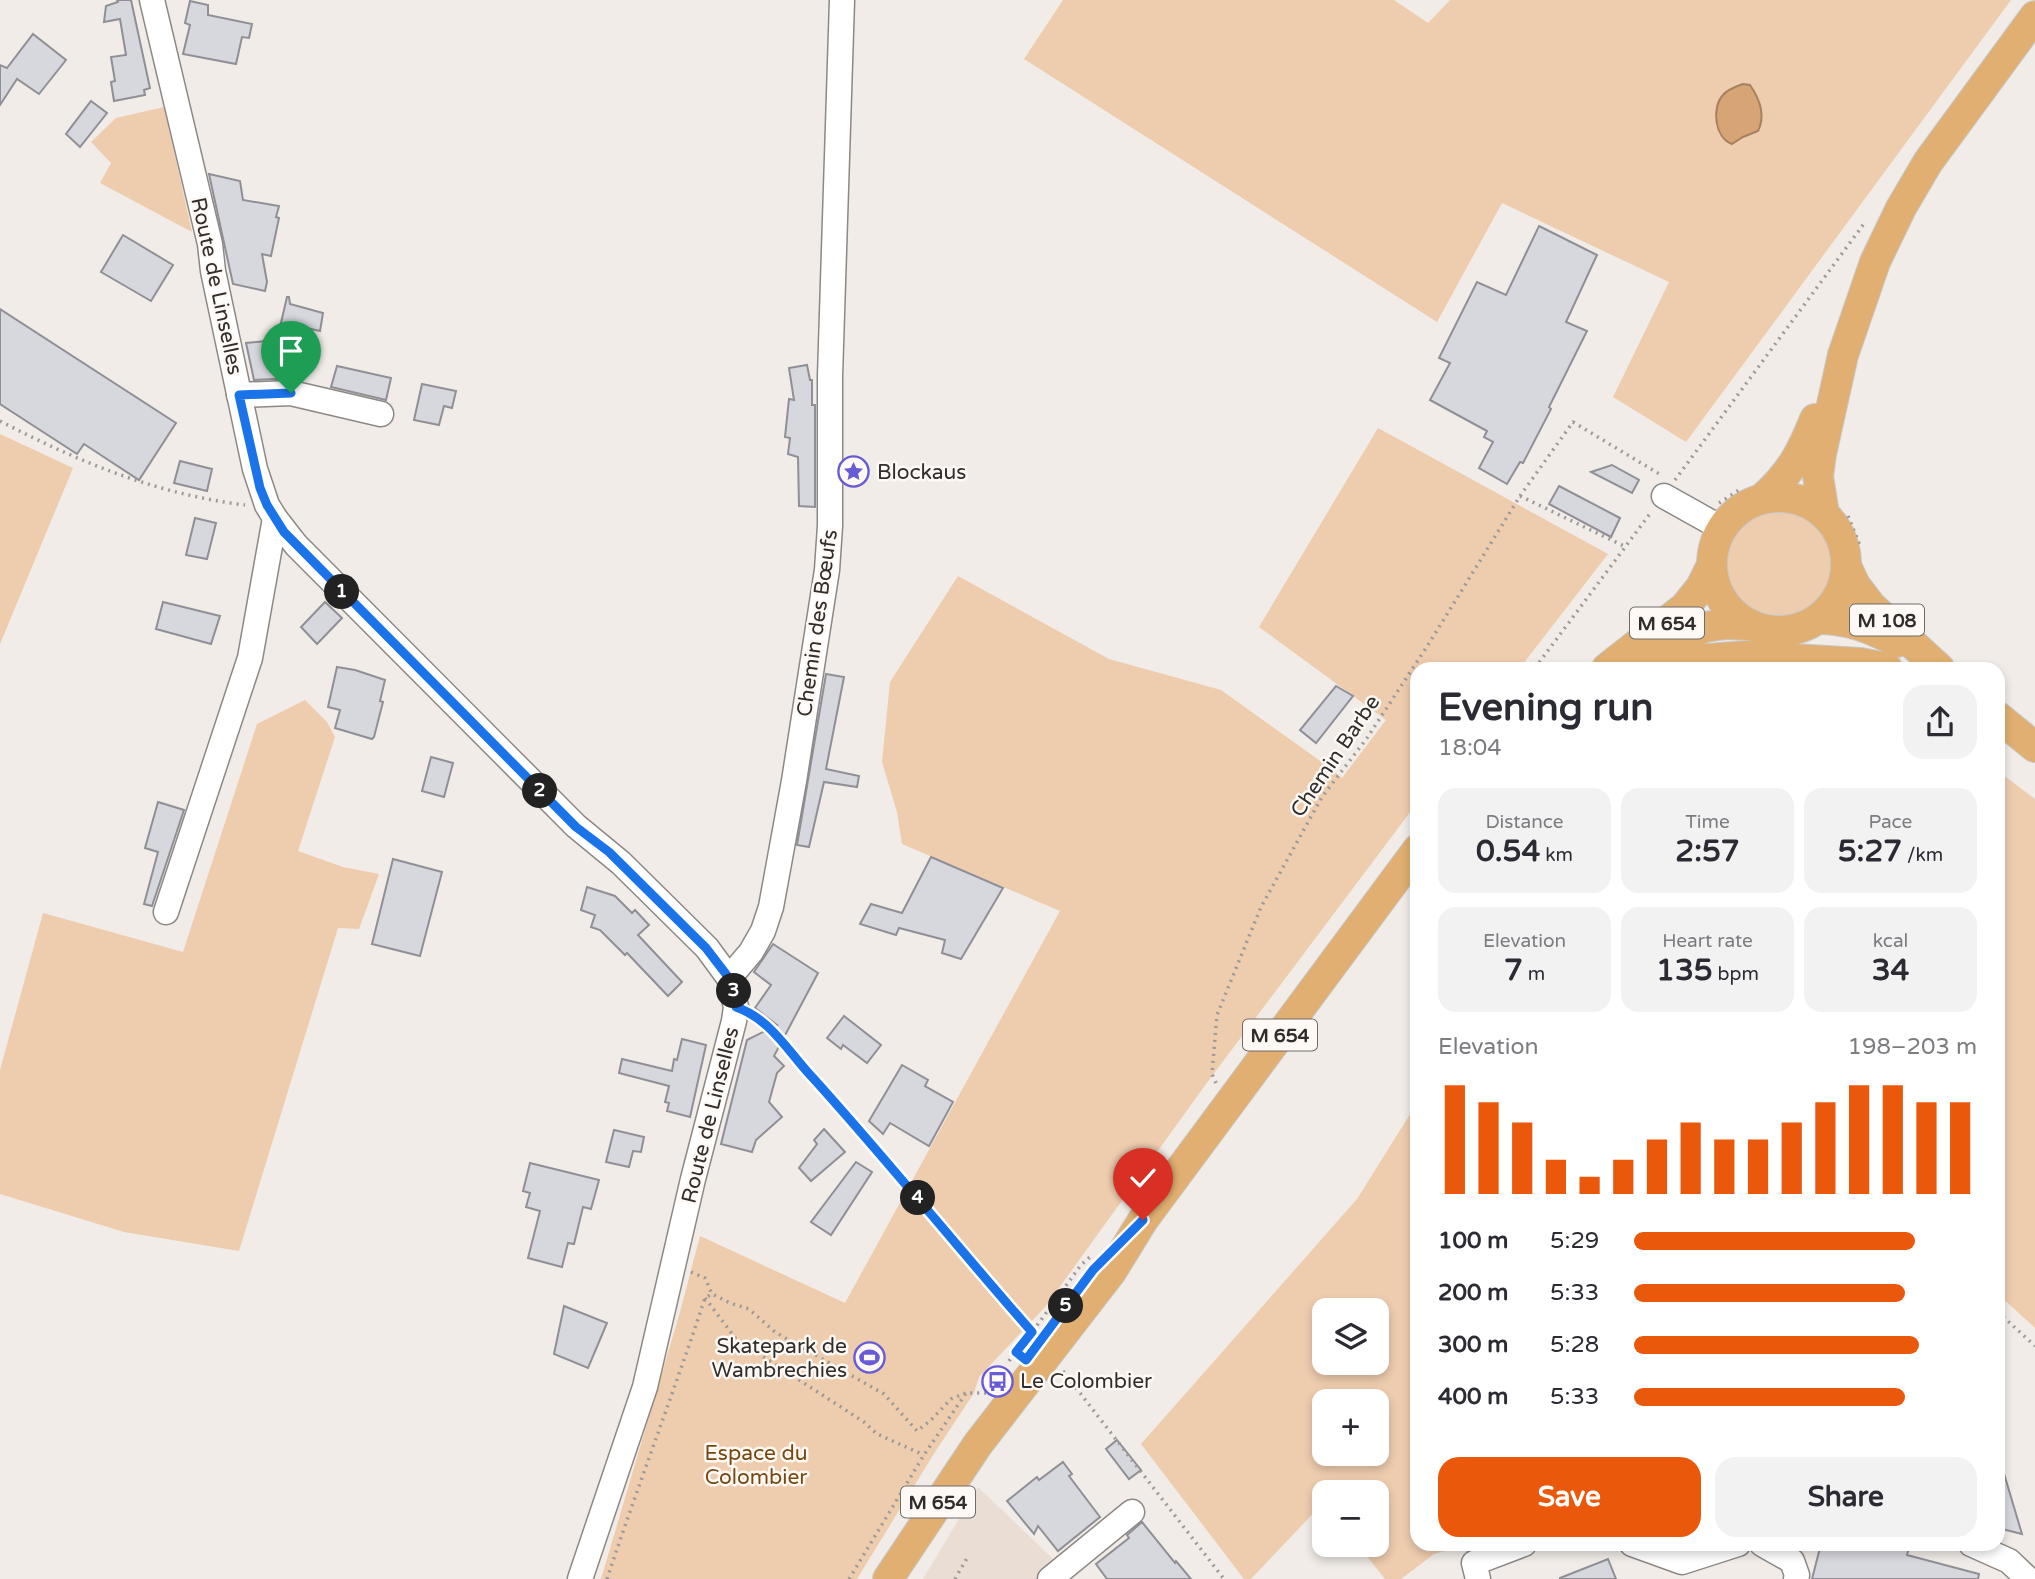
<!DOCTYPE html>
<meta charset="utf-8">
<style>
:root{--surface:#fff;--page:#f2f2f3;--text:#2b2b33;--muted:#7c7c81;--accent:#ea580c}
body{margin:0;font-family:"Varela Round",sans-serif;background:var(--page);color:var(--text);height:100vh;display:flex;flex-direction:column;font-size:26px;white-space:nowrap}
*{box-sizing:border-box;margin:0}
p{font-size:23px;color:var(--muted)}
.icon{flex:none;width:38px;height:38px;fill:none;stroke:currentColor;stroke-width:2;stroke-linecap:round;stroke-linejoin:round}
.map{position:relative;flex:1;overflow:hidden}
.sheet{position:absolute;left:1410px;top:662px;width:595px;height:889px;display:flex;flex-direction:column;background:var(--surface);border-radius:21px;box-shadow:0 4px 10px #0003}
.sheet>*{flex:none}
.tools{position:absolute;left:1312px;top:1298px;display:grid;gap:14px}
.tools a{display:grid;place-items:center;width:77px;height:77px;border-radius:14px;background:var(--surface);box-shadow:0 4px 10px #0003;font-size:35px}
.pin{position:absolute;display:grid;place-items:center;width:60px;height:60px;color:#fff;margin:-72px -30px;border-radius:50% 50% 50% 0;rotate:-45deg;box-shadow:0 0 7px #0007}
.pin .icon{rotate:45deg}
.km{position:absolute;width:35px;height:35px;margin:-18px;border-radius:50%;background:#222;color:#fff;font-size:19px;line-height:35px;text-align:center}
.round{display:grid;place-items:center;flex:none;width:74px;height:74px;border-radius:21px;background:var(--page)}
.overview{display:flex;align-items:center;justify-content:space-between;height:119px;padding:0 28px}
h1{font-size:38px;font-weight:800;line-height:52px}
.figures{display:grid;grid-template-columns:repeat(3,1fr);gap:10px;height:119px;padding:7px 28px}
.figures div{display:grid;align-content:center;border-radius:18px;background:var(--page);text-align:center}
.figures b{font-size:30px;font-weight:800}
.figures small{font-size:19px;font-weight:400}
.figures p{font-size:19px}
.chart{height:196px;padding:14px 28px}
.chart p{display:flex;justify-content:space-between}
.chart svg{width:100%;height:126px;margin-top:7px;stroke:var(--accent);stroke-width:6}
.action{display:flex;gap:14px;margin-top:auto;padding:14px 28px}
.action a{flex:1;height:80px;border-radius:21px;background:var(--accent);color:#fff;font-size:28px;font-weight:800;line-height:80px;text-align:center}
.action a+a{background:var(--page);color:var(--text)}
ul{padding:0 28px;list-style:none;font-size:23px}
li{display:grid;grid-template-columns:112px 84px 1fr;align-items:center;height:52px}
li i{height:18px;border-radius:9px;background:var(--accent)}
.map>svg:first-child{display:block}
.built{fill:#eaded4}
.green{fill:#eeccae;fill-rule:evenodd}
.water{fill:#d7a475;stroke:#a5815f;stroke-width:2}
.building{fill:#d7d7de;stroke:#8f8f95;stroke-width:2}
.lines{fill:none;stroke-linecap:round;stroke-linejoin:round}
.minor-casing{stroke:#8d8884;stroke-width:27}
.major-casing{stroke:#c9c9c8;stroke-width:32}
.path{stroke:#9c9996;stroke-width:3.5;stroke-dasharray:2 5;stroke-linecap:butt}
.minor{stroke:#fff;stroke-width:24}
.major{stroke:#e0af71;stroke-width:30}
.route-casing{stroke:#fff;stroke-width:14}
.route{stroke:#1a73e8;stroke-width:9}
.labels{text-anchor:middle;stroke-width:5;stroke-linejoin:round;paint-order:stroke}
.shield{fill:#fef9f4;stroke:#6e6b69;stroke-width:2}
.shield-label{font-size:19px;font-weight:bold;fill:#302e2d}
.street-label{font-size:21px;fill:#302e2d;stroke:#fef9f4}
.poi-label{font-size:21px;fill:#302e2d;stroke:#fef9f4;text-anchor:start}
.park-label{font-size:21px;fill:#78470f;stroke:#fef9f4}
</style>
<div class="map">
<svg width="2035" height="1579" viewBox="0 0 2035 1579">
<rect width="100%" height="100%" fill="#f1ece7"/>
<polygon class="built" points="978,1487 1072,1577 1069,1579 923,1579"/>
<g class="green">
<polygon points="1063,0 1394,0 1428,23 1450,0 2011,0 1686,442 1613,397 1669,282 1502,203 1437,322 1024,59"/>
<polygon points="164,107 192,232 100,183 111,163 91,142 116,118"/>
<polygon points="1378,428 1608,554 1520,668 1418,668 1417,803 1206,1084 1046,1306 979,1377 974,1393 935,1452 857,1579 601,1579 680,1312 700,1236 845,1303 1060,911 902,844 897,812 882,762 890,682 958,576 1109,659 1221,690 1330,768 1342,778 1386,720 1259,627"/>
<polygon points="0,434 73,468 0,644"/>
<circle cx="1777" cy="565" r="55"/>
<polygon points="305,700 327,722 335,737 298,851 343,867 379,874 359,929 338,928 239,1251 124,1232 0,1194 0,1070 43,913 183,952 257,724"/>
<polygon points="1998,771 2035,799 2035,1328 1999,1295"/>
<path d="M1417 1103 1418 1544H1470L1434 1554 1401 1579H1385L1358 1545H1377V1493H1325V1505L1323 1503 1251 1579H1244L1141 1444 1357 1199ZM1325 1311H1377V1363H1325ZM1325 1402H1377V1454H1325Z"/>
</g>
<path class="water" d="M1743 84 1750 85C1759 98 1766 115 1758 131L1743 137 1732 144C1715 138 1711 108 1723 95 1728 89 1735 87 1743 84Z"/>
<g class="building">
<polygon points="117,0 131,0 150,88 144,90 145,95 114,101 111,82 115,81 111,57 126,55 120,19 104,22 106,6 118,2"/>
<polygon points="190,1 208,5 208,15 252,24 249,38 242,37 236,64 183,54 190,25 185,23"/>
<polygon points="33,34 66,60 39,94 17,79 0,105 0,65 7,68"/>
<polygon points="91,101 107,113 80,147 66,134"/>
<polygon points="209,174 240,181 243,200 279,206 276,217 279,218 271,256 262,254 267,282 265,291 233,284"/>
<polygon points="1539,226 1597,255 1566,322 1587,331 1549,407 1551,409 1523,463 1520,462 1507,484 1479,468 1493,442 1484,437 1487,431 1430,400 1450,363 1439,358 1477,282 1506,295"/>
<polygon points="123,235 173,265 151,301 101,272"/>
<polygon points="287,297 289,297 290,304 323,313 320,331 307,328 307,333 293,330 297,372 292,373 293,378 254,380 246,343 277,340"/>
<polygon points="0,309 176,423 139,480 84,444 77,454 0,404"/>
<polygon points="807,365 810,380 812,380 812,405 815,405 815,507 799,506 798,457 788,454 790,438 785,437 789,399 794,400 789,368"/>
<polygon points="337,366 391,378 386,400 331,387"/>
<polygon points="422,384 456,391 452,408 444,406 439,425 414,420"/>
<polygon points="180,461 212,469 207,491 174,483"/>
<polygon points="1612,465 1639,480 1632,493 1591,472"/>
<polygon points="1559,486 1620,518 1611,537 1549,504"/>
<polygon points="195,518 216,523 207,559 186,555"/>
<polygon points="163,602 220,616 211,644 156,629"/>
<polygon points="325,602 342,618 317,644 301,627"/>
<polygon points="337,667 355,670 385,680 380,701 383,702 374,737 372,739 335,728 340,710 328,707"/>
<polygon points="826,674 844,677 826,769 859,776 857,787 824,782 809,847 797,845"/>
<polygon points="1336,686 1353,696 1316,743 1300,730"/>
<polygon points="431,757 453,763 444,797 422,791"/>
<polygon points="158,802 184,810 152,906 144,904 158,852 145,848"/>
<polygon points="931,857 1003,888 961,959 942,953 945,940 899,928 896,935 860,924 871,904 902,913"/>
<polygon points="393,859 442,872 420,956 372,944"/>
<polygon points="587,887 615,896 632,913 635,910 649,925 638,935 682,982 668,996 627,953 625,955 600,930 591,927 595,915 581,910"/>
<polygon points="773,944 818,973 774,1056 784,1066 777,1073 769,1102 782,1117 756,1140 752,1152 721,1144 747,1040 777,1025 755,1008 771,985 754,972"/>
<polygon points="844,1016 881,1045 867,1063 843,1045 841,1049 827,1038"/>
<polygon points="682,1039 706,1045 690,1117 667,1111 669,1103 665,1102 669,1086 619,1073 622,1059 672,1071 674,1059 677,1060"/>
<polygon points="902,1065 928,1080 925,1086 953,1102 929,1146 890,1123 883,1134 869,1121"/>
<polygon points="824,1129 845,1152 811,1181 799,1168 817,1144 814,1140"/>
<polygon points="614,1130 644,1137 641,1152 633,1151 629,1167 606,1162"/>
<polygon points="856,1162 872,1172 831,1235 811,1222"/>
<polygon points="530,1163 599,1180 591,1209 583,1207 574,1244 568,1243 562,1267 528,1258 540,1211 526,1207 530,1193 523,1191"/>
<polygon points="564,1306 607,1323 588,1368 554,1354"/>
<polygon points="1117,1440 1141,1470 1129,1479 1106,1449"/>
<polygon points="1063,1462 1072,1474 1069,1476 1100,1517 1058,1551 1038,1526 1034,1534 1007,1501 1037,1477 1039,1480"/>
<polygon points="1998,1467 2002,1467 2022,1534 1998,1528"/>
<polygon points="1142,1522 1175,1563 1176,1561 1191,1579 1107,1579 1096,1564 1129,1538 1127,1535"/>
<polygon points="1821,1544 1910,1544 1907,1555 1979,1574 1978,1579 1812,1579"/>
<polygon points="1608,1559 1616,1579 1560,1579 1560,1578"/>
</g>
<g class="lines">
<defs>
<g id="minor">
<polyline points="152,0 210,244 213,271 255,469 267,505 275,518 296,545 576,826 621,863 707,948 729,978 736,1007 734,1021 693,1179 645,1387 580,1579"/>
<polyline points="239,395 291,393 381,414"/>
<polyline points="1664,496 1723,529"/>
<polyline points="166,912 250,658 275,518"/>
<polyline points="729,978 751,952 763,931 771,907 794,781 827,570 830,526 830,376 842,0"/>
<polyline points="1632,1544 1682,1562 1738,1544"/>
<polyline points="1762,1544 1792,1561 1797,1575 1796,1579"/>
<polyline points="1971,1544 2009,1561 2028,1579"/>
<polyline points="1050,1579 1132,1512"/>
<polyline points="1478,1579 1474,1563 1524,1544"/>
</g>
<g id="major">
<circle cx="1779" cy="564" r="67"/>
<path d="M1762 499C1790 474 1801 454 1815 419"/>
<polyline points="1824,514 1818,476 1821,454 1843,355 1875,262 1901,208 1928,162 2035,16"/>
<polyline points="1847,568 1855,585 1871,606 1939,668"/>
<path d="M1818 619C1848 619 1871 628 1897 642"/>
<polyline points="1649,653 1705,627 1726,624 1751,625"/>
<polyline points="1607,668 1685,607 1701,587 1712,565"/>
<polyline points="1665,668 1707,659 1747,656 1860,663 1887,668"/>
<polyline points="1998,717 2035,747"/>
<polyline points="888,1579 978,1444 1111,1272 1143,1220 1418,849"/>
</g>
</defs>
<use href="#minor" class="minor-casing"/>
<use href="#major" class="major-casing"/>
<g class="path">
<path d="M0 421C79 462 156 494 245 505"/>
<polyline points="1675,480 1866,221"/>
<polyline points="1520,496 1573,422 1661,475"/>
<polyline points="1719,503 1739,490"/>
<polyline points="1848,516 1861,548"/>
<polyline points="1535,668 1652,511"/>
<path d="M757 1018C782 1039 800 1065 822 1088 895 1167 961 1252 1032 1332"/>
<polyline points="1216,1083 1212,1074 1217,1015 1261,907 1322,797 1367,738 1428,645 1520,496 1626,547"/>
<polyline points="691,1272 705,1278 712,1294 730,1303 749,1309 775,1332 884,1394 917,1431 930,1421 951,1399 966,1393"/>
<polyline points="705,1298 736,1339 864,1422 877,1434 924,1455"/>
<polyline points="1998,1312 2035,1346"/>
<polyline points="1033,1331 1081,1265 1090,1257"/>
<polyline points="1009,1361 1028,1337"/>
<polyline points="1063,1371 1224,1579"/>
<path d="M607 1579C638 1485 674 1392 705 1298L712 1294"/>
<polyline points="849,1579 924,1455 966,1393 986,1393"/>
<polyline points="955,1579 967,1558"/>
</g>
<use href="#minor" class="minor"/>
<use href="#major" class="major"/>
</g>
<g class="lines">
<defs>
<path id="route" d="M291 393 239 395 260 488 267 505 284 532 576 827 609 852 706 948 729 978 736 1007C771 1019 789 1053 813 1078 888 1161 958 1248 1032 1332L1016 1352 1026 1360 1093 1270 1143 1220"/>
</defs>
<use href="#route" class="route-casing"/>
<use href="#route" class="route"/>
</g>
<defs>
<symbol id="sight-ring" viewBox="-11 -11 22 22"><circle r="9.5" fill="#fef9f4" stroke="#675cd6" stroke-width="1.5"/><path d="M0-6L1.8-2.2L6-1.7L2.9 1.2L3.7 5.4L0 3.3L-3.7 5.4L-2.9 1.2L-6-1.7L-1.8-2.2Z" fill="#675cd6"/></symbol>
<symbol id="stadium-ring" viewBox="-11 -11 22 22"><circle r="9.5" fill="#fef9f4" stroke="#675cd6" stroke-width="1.5"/><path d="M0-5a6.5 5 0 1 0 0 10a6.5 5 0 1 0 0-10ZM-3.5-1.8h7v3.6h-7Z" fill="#675cd6"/></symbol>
<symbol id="bus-ring" viewBox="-11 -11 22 22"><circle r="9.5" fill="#fef9f4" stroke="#675cd6" stroke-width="1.5"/><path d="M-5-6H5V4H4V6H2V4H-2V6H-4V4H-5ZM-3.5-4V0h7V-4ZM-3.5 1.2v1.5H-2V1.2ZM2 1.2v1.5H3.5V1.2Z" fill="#675cd6"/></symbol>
</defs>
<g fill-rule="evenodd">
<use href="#sight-ring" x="836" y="454" width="35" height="35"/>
<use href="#stadium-ring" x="852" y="1340" width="35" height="35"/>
<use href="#bus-ring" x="980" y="1364" width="35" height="35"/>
</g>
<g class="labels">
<g class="shield">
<rect x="1850" y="604.5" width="74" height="31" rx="5"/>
<rect x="1630" y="607.5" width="74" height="31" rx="5"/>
<rect x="1243" y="1019.5" width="74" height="31" rx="5"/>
<rect x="901" y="1486.5" width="74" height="31" rx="5"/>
</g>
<g class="shield-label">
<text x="1887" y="627">M 108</text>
<text x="1667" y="630">M 654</text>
<text x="1280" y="1042">M 654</text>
<text x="938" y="1509">M 654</text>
</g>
<g class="street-label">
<text transform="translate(217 286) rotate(78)" y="7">Route de Linselles</text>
<text transform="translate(817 623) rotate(-82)" y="7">Chemin des Bœufs</text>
<text transform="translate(1335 756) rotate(-56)" y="7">Chemin Barbe</text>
<text transform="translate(710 1115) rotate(-76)" y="7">Route de Linselles</text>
</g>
<g class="poi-label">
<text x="877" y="479">Blockaus</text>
<text x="847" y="1353" text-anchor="end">Skatepark de<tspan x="847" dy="24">Wambrechies</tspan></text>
<text x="1020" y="1388">Le Colombier</text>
</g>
<g class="park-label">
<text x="756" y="1460">Espace du<tspan x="756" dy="24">Colombier</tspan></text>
</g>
</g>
</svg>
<div class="tools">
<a><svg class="icon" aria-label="layers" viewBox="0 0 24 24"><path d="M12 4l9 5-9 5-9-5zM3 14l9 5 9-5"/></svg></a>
<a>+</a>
<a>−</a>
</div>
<div class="pin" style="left:291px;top:393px;background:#1e9e55"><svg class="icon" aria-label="arrive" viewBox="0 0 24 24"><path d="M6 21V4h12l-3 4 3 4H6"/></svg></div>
<div class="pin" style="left:1143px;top:1220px;background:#d93025"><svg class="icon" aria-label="check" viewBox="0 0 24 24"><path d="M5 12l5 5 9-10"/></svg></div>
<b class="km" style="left:342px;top:592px">1</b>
<b class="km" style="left:540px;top:791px">2</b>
<b class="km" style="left:734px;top:991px">3</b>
<b class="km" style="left:918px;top:1198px">4</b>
<b class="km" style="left:1066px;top:1306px">5</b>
<section class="sheet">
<div class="overview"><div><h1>Evening run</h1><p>18:04</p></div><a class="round"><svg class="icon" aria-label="share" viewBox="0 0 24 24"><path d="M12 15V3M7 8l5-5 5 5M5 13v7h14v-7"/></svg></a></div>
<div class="figures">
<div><p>Distance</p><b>0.54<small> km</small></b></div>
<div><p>Time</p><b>2:57</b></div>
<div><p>Pace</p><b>5:27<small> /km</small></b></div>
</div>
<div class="figures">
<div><p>Elevation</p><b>7<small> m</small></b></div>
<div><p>Heart rate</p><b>135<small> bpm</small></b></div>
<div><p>kcal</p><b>34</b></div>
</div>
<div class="chart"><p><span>Elevation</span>198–203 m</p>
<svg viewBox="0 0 160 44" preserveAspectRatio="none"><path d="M5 44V6M15 44V12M25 44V19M35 44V32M45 44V38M55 44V32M65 44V25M75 44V19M85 44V25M95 44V25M105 44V19M115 44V12M125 44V6M135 44V6M145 44V12M155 44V12"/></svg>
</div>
<ul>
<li><b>100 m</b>5:29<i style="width:82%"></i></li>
<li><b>200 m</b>5:33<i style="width:79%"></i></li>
<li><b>300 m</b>5:28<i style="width:83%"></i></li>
<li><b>400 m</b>5:33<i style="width:79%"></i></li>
</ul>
<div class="action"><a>Save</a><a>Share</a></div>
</section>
</div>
